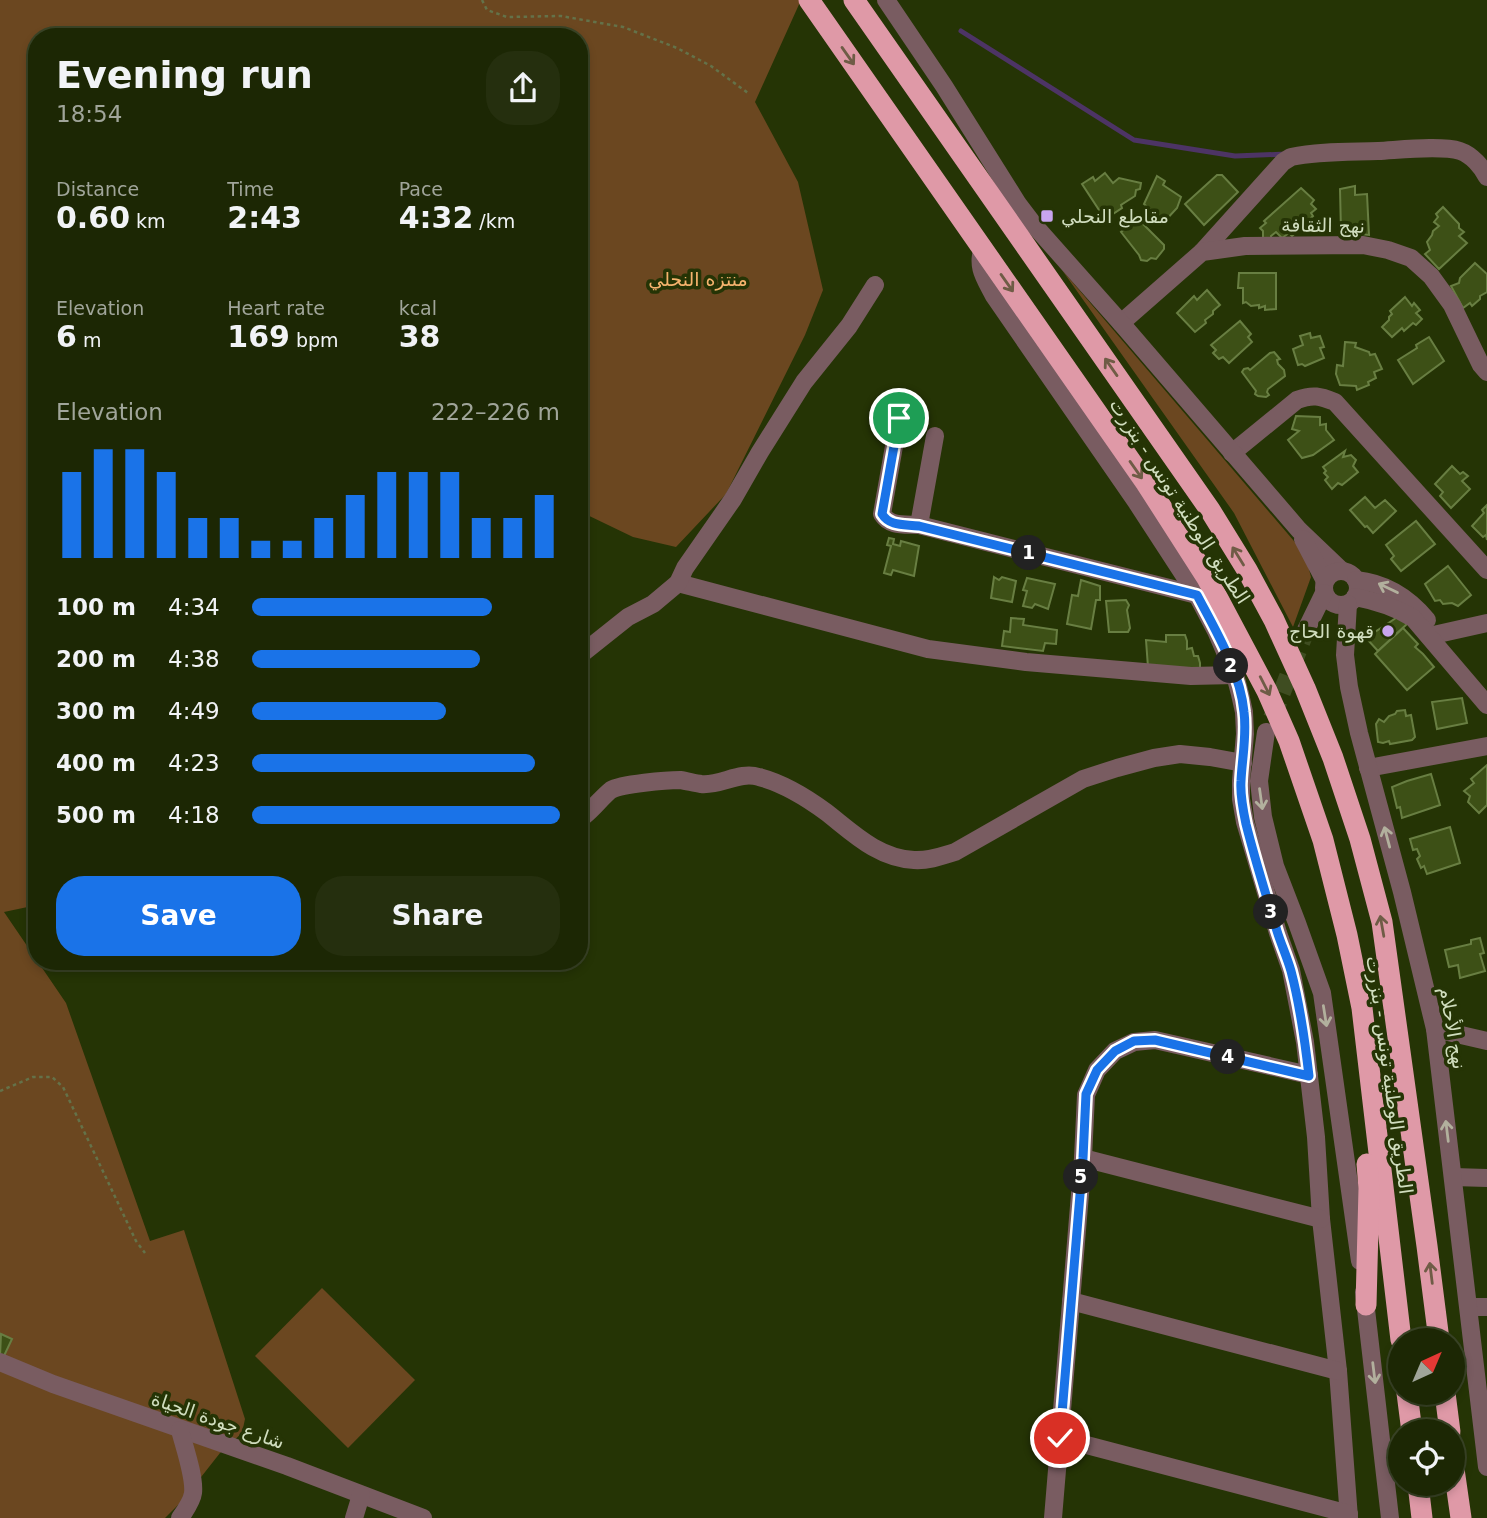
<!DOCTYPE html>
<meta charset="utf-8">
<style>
:root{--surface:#1c2704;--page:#252f0e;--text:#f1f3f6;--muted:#a0a59a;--line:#3a4426;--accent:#1a73e8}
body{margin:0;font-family:"DejaVu Sans","Noto Sans Arabic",sans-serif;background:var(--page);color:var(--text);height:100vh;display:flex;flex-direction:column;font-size:26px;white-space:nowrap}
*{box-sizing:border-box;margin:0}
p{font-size:23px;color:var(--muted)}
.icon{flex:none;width:38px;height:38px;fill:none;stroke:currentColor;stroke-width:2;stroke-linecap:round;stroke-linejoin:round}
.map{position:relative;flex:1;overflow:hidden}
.sheet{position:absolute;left:28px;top:28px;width:560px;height:942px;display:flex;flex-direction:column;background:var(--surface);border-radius:28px;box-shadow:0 4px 10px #0003,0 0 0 2px var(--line)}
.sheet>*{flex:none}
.needle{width:46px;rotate:44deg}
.fabs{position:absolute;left:1388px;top:1328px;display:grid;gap:14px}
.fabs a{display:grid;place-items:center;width:77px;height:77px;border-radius:50%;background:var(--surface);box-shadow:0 4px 10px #0003,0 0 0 2px var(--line);font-size:35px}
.pin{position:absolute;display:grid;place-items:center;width:60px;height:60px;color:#fff;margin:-30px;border:4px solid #fff;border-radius:50%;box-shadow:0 2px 7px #0007}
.km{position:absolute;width:35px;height:35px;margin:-18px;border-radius:50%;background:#222;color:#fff;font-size:19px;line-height:35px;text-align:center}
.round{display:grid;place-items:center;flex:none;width:74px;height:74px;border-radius:28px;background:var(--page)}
.overview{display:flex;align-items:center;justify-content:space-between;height:119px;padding:0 28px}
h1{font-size:38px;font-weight:600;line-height:52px}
.metrics{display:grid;grid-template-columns:repeat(3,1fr);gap:10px;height:119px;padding:7px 28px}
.metrics div{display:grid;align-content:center}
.metrics b{font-size:30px;font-weight:600}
.metrics small{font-size:19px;font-weight:400}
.metrics p{font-size:19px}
.chart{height:196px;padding:14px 28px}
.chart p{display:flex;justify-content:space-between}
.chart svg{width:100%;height:126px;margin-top:7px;stroke:var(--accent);stroke-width:6}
.action{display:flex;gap:14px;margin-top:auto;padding:14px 28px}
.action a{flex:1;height:80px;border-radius:28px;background:var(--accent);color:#fff;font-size:28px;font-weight:600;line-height:80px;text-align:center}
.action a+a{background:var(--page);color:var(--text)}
ul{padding:0 28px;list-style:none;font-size:23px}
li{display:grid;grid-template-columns:112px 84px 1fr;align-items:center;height:52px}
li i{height:18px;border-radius:9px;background:var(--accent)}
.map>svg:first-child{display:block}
.green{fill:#6b4720}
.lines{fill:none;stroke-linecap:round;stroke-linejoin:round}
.stream{stroke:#4d3465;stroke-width:5}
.building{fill:#3d5016;stroke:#687e42;stroke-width:2}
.tertiary-tunnel{stroke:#3f4d21;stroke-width:18;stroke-dasharray:18 9;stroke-linecap:butt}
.path{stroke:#647249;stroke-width:2.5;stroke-dasharray:3.5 3.5;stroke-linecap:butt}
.minor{stroke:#795c61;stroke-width:18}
.tertiary{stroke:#795c61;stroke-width:18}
.motorway{stroke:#df99a7;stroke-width:21}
.oneway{stroke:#6f5c46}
.oneway2{stroke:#b2b09d}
.route-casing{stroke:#fff;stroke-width:14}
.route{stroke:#1a73e8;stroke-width:9}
.poi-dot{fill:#c8a5ee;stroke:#253405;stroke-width:2.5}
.labels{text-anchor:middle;stroke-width:7;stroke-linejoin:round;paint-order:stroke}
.poi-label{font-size:19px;fill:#d0ddbe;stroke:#253405;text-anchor:start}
.street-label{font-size:19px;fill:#d0ddbe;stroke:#253405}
.park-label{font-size:19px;fill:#f6b36d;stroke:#253405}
</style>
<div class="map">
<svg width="1487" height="1518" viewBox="0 0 1487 1518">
<rect width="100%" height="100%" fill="#253405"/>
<g class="green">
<polygon points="0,0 801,0 755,102 798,182 823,290 805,335 726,494 676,547 633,537 579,511 579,37 37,37 37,905 4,912 66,1003 150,1241 184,1230 245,1419 242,1433 220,1453 183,1500 165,1518 0,1518"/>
<polygon points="1062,270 1305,554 1311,577 1293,627 1234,513"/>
<polygon points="322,1288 415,1380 348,1448 255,1356"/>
</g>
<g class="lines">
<polyline class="stream" points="961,31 1134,140 1235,156 1286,154"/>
</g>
<g class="building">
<polygon points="1105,173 1113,183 1119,178 1141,183 1140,189 1136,190 1135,196 1121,205 1122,208 1105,219 1082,184 1093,177 1095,181"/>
<polygon points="1217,175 1222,175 1238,192 1204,225 1185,204"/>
<polygon points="1157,176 1165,181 1163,185 1181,197 1177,208 1164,222 1144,204"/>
<polygon points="1355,186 1355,195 1367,194 1369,235 1341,232 1340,189"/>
<polygon points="1301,188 1314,200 1311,204 1316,209 1311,213 1313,216 1292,236 1289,233 1282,238 1276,232 1271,236 1271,240 1263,240 1263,231 1260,228 1266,223 1264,221"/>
<polygon points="1443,207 1459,224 1459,228 1464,232 1459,236 1467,243 1439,269 1425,254 1430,250 1427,242 1432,235 1433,231 1439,226 1434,222 1438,217 1436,214"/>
<polygon points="1135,220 1139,220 1164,245 1164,249 1156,259 1151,258 1147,261 1141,260 1139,255 1121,232"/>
<polygon points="1475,263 1487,274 1487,292 1480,296 1480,299 1472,306 1470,303 1463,308 1451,286 1459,283 1460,278"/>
<polygon points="1239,273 1276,273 1276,309 1265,310 1265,306 1259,308 1259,305 1251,306 1246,302 1243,303 1243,288 1238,288"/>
<polygon points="1207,290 1220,305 1213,311 1213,314 1205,320 1206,323 1195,332 1177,313 1194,296 1197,300"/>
<polygon points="1405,297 1412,306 1414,303 1420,310 1416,313 1422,319 1416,325 1413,323 1404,331 1402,328 1392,337 1382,327 1389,320 1389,317 1392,314 1390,311"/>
<polygon points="1240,321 1251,334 1248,337 1252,342 1229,363 1223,357 1219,359 1213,353 1216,350 1211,345"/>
<polygon points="1310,333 1311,338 1320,336 1324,347 1320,348 1324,358 1305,366 1302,364 1298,365 1293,349 1303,345 1300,336"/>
<polygon points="1429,337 1444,361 1413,384 1398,360 1417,348 1416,345"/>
<polygon points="1345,342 1356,343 1355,347 1369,352 1370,355 1375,354 1382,369 1374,372 1376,378 1368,382 1369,385 1357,390 1356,386 1340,385 1336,374 1337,365 1343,366"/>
<polygon points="1274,352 1280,359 1277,360 1278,364 1284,370 1285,376 1268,389 1267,392 1269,395 1266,397 1258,396 1255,394 1256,391 1242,372 1244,369 1248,368 1250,370 1270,353"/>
<polygon points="1296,416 1320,417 1320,425 1326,424 1326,430 1334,440 1313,455 1302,458 1288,440 1299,431 1292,429"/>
<polygon points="1345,451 1343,457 1351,455 1356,460 1353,466 1358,472 1342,485 1338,483 1332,489 1325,480 1328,477 1324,473 1326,471 1323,467"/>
<polygon points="1452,466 1460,474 1463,472 1468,476 1462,481 1470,489 1451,508 1440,496 1443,492 1435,484"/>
<polygon points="1365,497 1375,508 1385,500 1396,511 1373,533 1367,526 1365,527 1350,510"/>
<polygon points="1487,505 1487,540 1486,535 1483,537 1472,526 1484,513 1482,510"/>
<polygon points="1416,521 1435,544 1401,571 1391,559 1394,556 1386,545"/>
<polygon points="889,538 894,539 893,544 900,546 901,541 919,546 914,576 893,570 891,575 884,573 891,546 887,545"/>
<polygon points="1448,566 1471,595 1458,606 1452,603 1443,604 1440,600 1435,601 1425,584"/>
<polygon points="994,577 999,580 1002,577 1016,581 1012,602 991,598"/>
<polygon points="1027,578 1055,584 1048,609 1035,604 1032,608 1023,606 1027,591 1023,590"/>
<polygon points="1081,580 1100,586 1100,600 1096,600 1091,629 1067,624 1072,595 1078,596"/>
<polygon points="1126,600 1129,605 1127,610 1130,628 1128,632 1109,632 1106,601"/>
<polygon points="1399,616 1407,624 1378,651 1366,638"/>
<polygon points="1011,618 1024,619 1023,625 1057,630 1056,644 1045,643 1043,651 1002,646 1004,631 1010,632"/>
<polygon points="1403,628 1418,644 1415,647 1423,654 1434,667 1407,690 1375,654"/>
<polygon points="1166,635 1185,635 1187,641 1187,649 1192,648 1194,656 1198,656 1200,663 1200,672 1148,667 1146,640 1166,642"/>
<polygon points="1462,698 1467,723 1437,729 1432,702"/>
<polygon points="1405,710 1406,716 1411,715 1415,737 1412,740 1390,744 1389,741 1383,743 1378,742 1376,724 1379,719 1384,722 1389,716 1395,714 1397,711"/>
<polygon points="1487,765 1487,805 1479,813 1468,802 1470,796 1464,791 1474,783 1471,779"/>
<polygon points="1431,774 1440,805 1402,818 1400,807 1397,808 1392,787 1407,781"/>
<polygon points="1450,827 1460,863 1427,874 1424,866 1421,868 1417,859 1420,856 1417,849 1413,850 1410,839"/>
<polygon points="1480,938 1484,953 1480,954 1485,971 1460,978 1458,965 1449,967 1445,950 1471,944 1471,940"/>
<polygon points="1,1334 12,1339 3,1358 0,1357"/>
</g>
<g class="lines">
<polyline class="tertiary-tunnel" points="1272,718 1306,630"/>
<g class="path">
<polyline points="482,0 487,10 507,17 561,16 623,27 677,48 711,66 748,93"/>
<polyline points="0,1091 33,1077 52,1077 63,1087 136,1241 145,1253"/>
</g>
<g class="minor">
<path d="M983 247C976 268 985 278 994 296L1137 503 1197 595 1216 631 1235 675 1240 694 1244 712 1245 734 1241 781V799L1245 822 1278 933 1291 970 1305 1042 1316 1137 1321 1219 1338 1371 1349 1518"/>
<path d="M1202 252 1283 162 1291 157C1319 151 1349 152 1378 151 1399 150 1441 145 1460 151 1472 155 1482 167 1487 177"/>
<polyline points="1121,323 1202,252 1245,246 1363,245 1388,250 1411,258 1431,276 1452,305 1481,365 1487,372"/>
<path d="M899 418 882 514C890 527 905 524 919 525L1197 595"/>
<path d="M1232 453 1297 400C1313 394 1320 396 1335 402L1487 570"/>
<polyline points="919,525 935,436"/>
<polyline points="678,583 928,649 1026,662 1191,676 1235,675"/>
<polyline points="1429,636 1487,623"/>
<polyline points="579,656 628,617 653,604 678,583 685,568 733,499 760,452 804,382 849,326 875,285"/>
<polyline points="1368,768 1487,746"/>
<path d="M579 817 584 816C594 808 602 797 611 790 621 784 667 780 680 780 687 781 694 783 701 784 721 786 739 771 759 777 782 783 807 798 826 812 852 832 877 858 914 860 928 861 942 856 955 852L1083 779 1117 768 1154 758 1180 754 1210 757 1243 763"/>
<polyline points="1435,1029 1487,1041"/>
<polyline points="1083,1158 1321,1219"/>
<polyline points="1453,1177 1487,1178"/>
<polyline points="1071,1301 1338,1371"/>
<polyline points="1469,1307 1487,1307"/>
<polyline points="0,1362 53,1384 287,1466 423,1518"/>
<polyline points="1060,1438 1349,1514"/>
<path d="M180 1518C185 1511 192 1501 193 1493 195 1477 184 1446 180 1430"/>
<polyline points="354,1518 361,1495"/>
<polyline points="1053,1518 1083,1158 1086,1095 1097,1070 1115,1051 1134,1042 1155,1040 1309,1075"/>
</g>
<g class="tertiary">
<polyline points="886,0 944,86 1018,204 1034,225 1121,323 1299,530 1342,571"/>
<polyline points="1303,539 1325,581"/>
<circle cx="1341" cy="588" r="17"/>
<path d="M1356 580C1386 583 1408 597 1427 620"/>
<path d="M1355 597C1376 601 1395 607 1413 618L1487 705"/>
<polyline points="1348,604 1345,655 1349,687 1359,733 1402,892 1435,1029 1487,1467"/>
<polyline points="1306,630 1324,593"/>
<polyline points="1266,732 1259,781 1263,817 1275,866 1297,923 1322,993 1360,1261"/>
<polyline points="1364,1292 1390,1518"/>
</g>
<g class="motorway">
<polyline points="809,0 1146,483 1207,578 1267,691 1289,741 1323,840 1347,935 1362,1008 1401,1340"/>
<polyline points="854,0 1210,510 1247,570 1274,620 1305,688 1333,758 1360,839 1382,922 1427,1246 1439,1340"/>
<polyline points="1366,1305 1369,1189 1367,1164"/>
<polyline points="1407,1393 1412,1432"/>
<polyline points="1445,1393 1450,1432"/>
<polyline points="1452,1455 1461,1518"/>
<polyline points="1418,1484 1422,1518"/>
</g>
</g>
<defs><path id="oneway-shaft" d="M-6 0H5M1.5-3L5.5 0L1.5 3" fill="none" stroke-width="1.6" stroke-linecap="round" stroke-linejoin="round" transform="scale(1.75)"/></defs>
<g class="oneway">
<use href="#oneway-shaft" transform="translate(848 56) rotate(55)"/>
<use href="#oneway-shaft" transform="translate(1007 283) rotate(55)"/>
<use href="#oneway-shaft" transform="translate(1111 367) rotate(-125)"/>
<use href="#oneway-shaft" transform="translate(1136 470) rotate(55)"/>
<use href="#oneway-shaft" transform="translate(1238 556) rotate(-122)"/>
<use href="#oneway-shaft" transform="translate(1265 686) rotate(63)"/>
<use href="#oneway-shaft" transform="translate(1382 926) rotate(-100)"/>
<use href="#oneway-shaft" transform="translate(1431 1273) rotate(-97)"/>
</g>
<g class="oneway2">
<use href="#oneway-shaft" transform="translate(1388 588) rotate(-154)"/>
<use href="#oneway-shaft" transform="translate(1261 799) rotate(82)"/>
<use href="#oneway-shaft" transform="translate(1387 837) rotate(-105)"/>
<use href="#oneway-shaft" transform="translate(1325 1016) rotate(81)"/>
<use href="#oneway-shaft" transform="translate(1447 1131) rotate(-97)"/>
<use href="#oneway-shaft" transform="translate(1374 1373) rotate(83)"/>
</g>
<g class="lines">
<defs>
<path id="route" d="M899 418 882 514C890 527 905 524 919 526L1197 595C1216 631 1240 671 1244 712 1247 736 1242 758 1241 781 1240 795 1243 810 1246 824 1255 860 1266 895 1277 931 1281 944 1287 957 1291 971 1300 1005 1305 1041 1309 1076L1155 1040 1134 1041 1115 1051 1097 1070 1086 1094 1083 1158 1060 1438"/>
</defs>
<use href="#route" class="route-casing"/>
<use href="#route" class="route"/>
</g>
<g class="poi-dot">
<rect x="1040" y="209" width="14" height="14" rx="3.5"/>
<circle cx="1388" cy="631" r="7"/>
</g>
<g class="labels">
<g class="poi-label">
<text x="1061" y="223">مقاطع النحلي</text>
<text x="1374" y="638" text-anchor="end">قهوة الحاج</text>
</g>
<g class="street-label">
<text transform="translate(1323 225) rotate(1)" y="7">نهج الثقافة</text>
<text transform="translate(1180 501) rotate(57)" y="7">الطريق الوطنية تونس - بنزرت</text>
<text transform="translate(1453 1028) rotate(80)" y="7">نهج الأحلام</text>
<text transform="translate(1390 1075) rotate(82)" y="7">الطريق الوطنية تونس - بنزرت</text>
<text transform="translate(218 1420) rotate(19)" y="7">شارع جودة الحياة</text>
</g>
<g class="park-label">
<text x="698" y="286">منتزه النحلي</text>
</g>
</g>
</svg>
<div class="fabs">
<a><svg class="needle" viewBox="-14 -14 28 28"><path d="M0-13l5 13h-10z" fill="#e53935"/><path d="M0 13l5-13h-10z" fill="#a0a59a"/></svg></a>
<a><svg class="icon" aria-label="locate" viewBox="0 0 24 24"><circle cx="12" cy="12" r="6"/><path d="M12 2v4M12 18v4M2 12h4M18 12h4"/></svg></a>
</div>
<div class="pin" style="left:899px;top:418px;background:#1e9e55"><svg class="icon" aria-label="arrive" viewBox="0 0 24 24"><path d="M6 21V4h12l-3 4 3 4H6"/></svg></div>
<div class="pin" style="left:1060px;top:1438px;background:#d93025"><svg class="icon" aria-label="check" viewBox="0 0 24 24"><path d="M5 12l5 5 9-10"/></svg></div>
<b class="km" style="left:1029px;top:553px">1</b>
<b class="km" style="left:1231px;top:666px">2</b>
<b class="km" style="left:1271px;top:912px">3</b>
<b class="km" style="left:1228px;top:1057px">4</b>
<b class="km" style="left:1081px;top:1177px">5</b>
<section class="sheet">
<div class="overview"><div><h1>Evening run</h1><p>18:54</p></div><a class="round"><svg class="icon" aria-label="share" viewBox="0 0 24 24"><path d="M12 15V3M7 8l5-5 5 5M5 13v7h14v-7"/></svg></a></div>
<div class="metrics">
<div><p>Distance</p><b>0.60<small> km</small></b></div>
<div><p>Time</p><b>2:43</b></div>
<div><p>Pace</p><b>4:32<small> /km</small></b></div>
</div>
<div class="metrics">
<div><p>Elevation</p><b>6<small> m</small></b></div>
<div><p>Heart rate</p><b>169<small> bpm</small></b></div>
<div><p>kcal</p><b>38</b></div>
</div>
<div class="chart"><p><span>Elevation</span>222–226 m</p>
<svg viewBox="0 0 160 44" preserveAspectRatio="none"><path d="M5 44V14M15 44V6M25 44V6M35 44V14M45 44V30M55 44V30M65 44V38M75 44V38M85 44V30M95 44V22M105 44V14M115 44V14M125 44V14M135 44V30M145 44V30M155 44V22"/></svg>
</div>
<ul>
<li><b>100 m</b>4:34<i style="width:78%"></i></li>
<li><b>200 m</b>4:38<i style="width:74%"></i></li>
<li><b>300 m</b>4:49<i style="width:63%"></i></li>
<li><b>400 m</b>4:23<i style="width:92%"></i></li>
<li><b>500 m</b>4:18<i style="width:100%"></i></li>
</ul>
<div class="action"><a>Save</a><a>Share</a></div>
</section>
</div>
